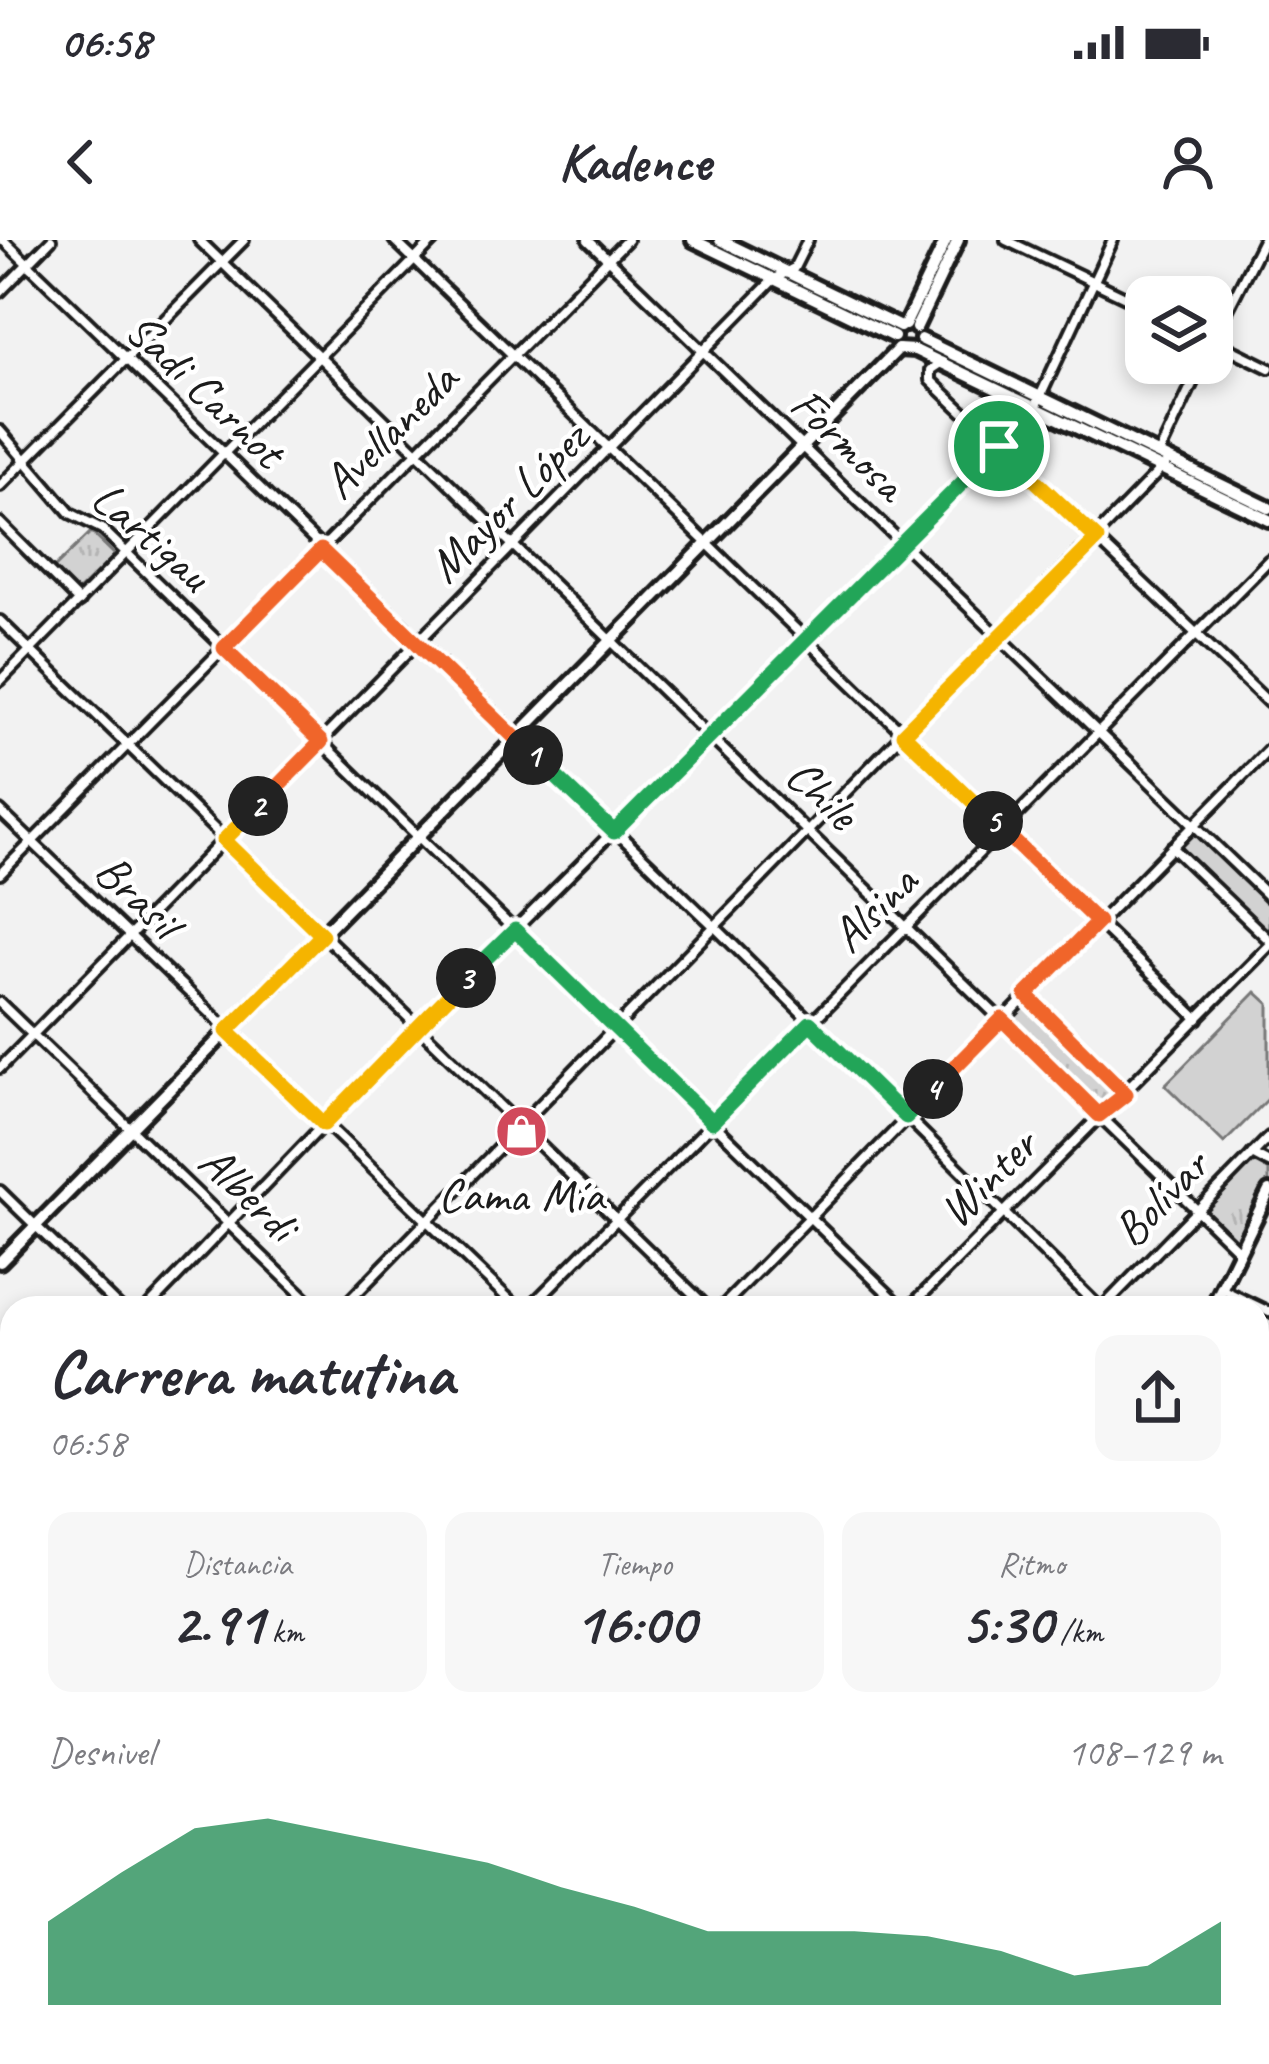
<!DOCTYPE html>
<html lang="es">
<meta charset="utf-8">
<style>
:root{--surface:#fff;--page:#f7f7f7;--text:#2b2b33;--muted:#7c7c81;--accent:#0b8043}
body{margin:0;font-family:Caveat,sans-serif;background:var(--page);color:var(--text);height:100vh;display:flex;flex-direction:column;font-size:45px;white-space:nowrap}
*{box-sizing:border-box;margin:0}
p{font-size:39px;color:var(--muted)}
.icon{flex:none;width:66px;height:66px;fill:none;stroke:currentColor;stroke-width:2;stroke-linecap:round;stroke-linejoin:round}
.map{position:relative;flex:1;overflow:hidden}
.panel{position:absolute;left:0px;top:1056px;width:1269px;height:768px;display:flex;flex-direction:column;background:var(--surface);border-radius:36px 36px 0 0;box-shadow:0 6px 18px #0003}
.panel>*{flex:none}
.controls{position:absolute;left:1125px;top:36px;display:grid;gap:24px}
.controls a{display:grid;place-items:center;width:108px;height:108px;border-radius:24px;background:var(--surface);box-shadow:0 6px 18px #0003;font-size:60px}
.pin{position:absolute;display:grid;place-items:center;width:102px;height:102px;color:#fff;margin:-51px;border:6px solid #fff;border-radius:50%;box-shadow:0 3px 12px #0007}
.km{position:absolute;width:60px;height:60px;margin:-30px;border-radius:50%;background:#222;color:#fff;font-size:33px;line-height:60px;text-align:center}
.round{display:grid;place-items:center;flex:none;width:126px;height:126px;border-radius:24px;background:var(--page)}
.head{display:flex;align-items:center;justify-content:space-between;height:204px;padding:0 48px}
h1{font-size:66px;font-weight:800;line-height:90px}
.stats{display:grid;grid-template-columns:repeat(3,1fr);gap:18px;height:204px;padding:12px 48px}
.stats div{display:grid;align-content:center;border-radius:24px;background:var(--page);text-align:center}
.stats b{font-size:60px;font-weight:800}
.stats small{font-size:33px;font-weight:400}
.stats p{font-size:33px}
.chart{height:336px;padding:24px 48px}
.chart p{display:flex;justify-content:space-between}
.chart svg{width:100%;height:216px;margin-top:12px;fill:var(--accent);opacity:.7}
.status{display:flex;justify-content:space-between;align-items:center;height:84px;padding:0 60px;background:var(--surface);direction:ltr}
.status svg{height:33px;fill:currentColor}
header{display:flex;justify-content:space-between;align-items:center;height:156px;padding:0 48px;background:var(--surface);font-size:54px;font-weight:800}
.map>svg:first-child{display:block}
.cemetery{fill:url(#cemetery-stones);stroke:#777;stroke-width:3}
.park{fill:url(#park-tufts);stroke:#777;stroke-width:3}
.garden{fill:#d2d2d2;stroke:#777;stroke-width:3}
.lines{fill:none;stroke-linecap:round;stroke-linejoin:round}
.street-casing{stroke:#1c1c1c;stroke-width:16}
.secondary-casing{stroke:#1c1c1c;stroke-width:20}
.street{stroke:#fff;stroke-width:8}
.secondary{stroke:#fff;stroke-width:10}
.rail{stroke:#1c1c1c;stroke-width:3}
.split-1-casing{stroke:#fff;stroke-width:24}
.split-2-casing{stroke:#fff;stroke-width:24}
.split-3-casing{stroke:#fff;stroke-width:24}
.split-4-casing{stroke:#fff;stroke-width:24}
.split-5-casing{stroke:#fff;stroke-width:24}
.split-6-casing{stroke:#fff;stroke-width:24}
.split-1{stroke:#22a559;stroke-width:15}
.split-2{stroke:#f0652b;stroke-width:15}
.split-3{stroke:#f5b400;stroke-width:15}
.split-4{stroke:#22a559;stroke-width:15}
.split-5{stroke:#f0652b;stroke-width:15}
.split-6{stroke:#f5b400;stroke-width:15}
.labels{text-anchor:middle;stroke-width:9;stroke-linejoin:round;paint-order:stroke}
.street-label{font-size:48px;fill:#1c1c1c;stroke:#fff}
.poi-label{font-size:48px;fill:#1c1c1c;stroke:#fff}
</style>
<div class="status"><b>06:58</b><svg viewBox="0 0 49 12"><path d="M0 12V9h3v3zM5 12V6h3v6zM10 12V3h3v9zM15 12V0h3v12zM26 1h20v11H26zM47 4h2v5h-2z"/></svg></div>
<header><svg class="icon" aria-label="back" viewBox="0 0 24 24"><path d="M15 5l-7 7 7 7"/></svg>Kadence<svg class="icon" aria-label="person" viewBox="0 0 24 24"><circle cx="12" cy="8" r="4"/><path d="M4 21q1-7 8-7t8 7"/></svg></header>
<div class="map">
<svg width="1269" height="1824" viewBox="0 0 1269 1824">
<defs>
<pattern id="cemetery-stones" width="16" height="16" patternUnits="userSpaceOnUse" patternTransform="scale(3)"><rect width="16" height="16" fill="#d2d2d2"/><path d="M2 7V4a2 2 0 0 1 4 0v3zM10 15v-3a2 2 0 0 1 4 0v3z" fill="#b4b4b4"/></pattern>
<pattern id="park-tufts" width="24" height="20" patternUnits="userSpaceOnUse" patternTransform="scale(3)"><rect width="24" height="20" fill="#d2d2d2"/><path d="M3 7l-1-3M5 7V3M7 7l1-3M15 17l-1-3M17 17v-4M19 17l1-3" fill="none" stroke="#b4b4b4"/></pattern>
</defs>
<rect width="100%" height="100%" fill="#f2f2f2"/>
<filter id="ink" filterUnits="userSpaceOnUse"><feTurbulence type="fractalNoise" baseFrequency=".00833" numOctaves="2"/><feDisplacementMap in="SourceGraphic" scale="24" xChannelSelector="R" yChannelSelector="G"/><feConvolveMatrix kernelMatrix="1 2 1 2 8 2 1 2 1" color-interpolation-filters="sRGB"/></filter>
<g filter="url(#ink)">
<polygon class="cemetery" points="1269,1644 1269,1780 1257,1774 1257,1656"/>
<g class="park">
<polygon points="91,292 115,315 76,353 53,329"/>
<polygon points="1194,590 1269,662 1269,694 1178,607"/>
<polygon points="1026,763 1116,852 1099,869 1009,780"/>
<polygon points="1253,918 1269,926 1269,947 1239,1007 1202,971"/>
<polygon points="337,1812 415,1812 403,1824 355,1824"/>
<polygon points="497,1812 558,1812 546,1824 509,1824"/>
<polygon points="576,1812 675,1812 687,1824 564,1824"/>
</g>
<polygon class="garden" points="1256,752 1269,764 1269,858 1224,903 1165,845"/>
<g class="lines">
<defs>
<g id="street">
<polyline points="3,0 713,685 1100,1068"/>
<polyline points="199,0 1239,1011"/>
<polyline points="394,0 1198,779"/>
<polyline points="588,0 1269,657"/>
<polyline points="1006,0 1146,67"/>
<polyline points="0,52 51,0"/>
<polyline points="1212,100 1269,128"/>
<polyline points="1212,101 1263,0"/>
<polyline points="942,122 930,130 930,140 1269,463"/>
<polyline points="0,191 70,273 102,289 903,1068"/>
<polyline points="1159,214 1202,123"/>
<polyline points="0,246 244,0"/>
<polyline points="0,283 79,362"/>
<polyline points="0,381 708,1068"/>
<polyline points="0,441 434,0"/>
<polyline points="0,571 518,1068"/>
<polyline points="1172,607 1269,700"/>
<polyline points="0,634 627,0"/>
<polyline points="1026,755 1126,854"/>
<polyline points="0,763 316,1068"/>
<polyline points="0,828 774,39 794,28 808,0"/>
<polyline points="1252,914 1269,923"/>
<polyline points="0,951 120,1068"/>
<polyline points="1221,1049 1269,1072"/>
<polyline points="147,1068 419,785 1032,174 1113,0"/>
<polyline points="342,1068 1165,225"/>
<polyline points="529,1068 1269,320"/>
<polyline points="721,1068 1269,509"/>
<polyline points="909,1068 1269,706"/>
<polyline points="1102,1068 1269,897"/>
<polyline points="0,1220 12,1208"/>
<polyline points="1257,1221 1269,1227"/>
<polyline points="1257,1282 1269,1258"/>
<polyline points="1257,1371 1269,1377"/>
<polyline points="0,1415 12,1403"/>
<polyline points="1257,1511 1269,1518"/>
<polyline points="0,1528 12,1539"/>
<polyline points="1257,1604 1269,1580"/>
<polyline points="0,1610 12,1598"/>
<polyline points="1257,1644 1269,1632"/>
<polyline points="0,1719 12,1731"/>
<polyline points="0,1802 12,1789"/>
<polyline points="95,1812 107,1824"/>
<polyline points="291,1812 304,1824"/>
<polyline points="880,1812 892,1824"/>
<polyline points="173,1824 185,1812"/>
<polyline points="306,1824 328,1818 340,1824"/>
<polyline points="553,1824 565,1812"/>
<polyline points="745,1824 757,1812"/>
<polyline points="1013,1824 1017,1812"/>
</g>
<g id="secondary">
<polyline points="693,0 894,97"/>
<polyline points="720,0 900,87"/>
<polyline points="905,85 946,0"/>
<polyline points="916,88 958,0"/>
<polyline points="921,99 1269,268"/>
<polyline points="898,109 915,110 1269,280"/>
<polyline points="0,1022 898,109"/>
<polyline points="1212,1068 1269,951"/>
<polyline points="0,1142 12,1154"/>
<polyline points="0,1335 12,1347"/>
<polyline points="1257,1788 1269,1794"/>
<polyline points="487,1812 500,1824"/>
<polyline points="686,1812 698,1824"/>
<polyline points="304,1824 309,1812"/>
<polyline points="411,1824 423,1812"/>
<polyline points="840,1824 845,1812"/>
</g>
</defs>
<use href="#street" class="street-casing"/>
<use href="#secondary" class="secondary-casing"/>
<use href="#street" class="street"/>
<use href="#secondary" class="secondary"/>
<polyline class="rail" points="1251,1824 1269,1810"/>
</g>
</g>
<g class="lines" filter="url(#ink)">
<defs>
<polyline id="split-1" points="533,515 614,592 999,206"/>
<polyline id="split-2" points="258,566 321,502 224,408 321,310 533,515"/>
<polyline id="split-3" points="258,566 224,600 322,695 227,791 324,884 466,738"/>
<polyline id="split-4" points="466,738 515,690 712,882 810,783 906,877 933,849"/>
<polyline id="split-5" points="933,849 1002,779 1099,875 1126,854 1026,755 1098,682 993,581"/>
<polyline id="split-6" points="993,581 903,494 1097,299 999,206"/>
</defs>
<use href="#split-1" class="split-1-casing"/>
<use href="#split-2" class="split-2-casing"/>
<use href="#split-3" class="split-3-casing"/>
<use href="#split-4" class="split-4-casing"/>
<use href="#split-5" class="split-5-casing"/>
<use href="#split-6" class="split-6-casing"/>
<use href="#split-1" class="split-1"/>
<use href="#split-2" class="split-2"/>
<use href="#split-3" class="split-3"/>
<use href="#split-4" class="split-4"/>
<use href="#split-5" class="split-5"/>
<use href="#split-6" class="split-6"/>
</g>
<defs>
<symbol id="shop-disc" viewBox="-11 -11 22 22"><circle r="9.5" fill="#d1495b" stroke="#fff"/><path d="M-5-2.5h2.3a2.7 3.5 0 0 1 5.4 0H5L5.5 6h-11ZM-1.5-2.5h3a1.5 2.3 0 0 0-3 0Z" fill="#fff"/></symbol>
</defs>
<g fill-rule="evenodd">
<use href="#shop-disc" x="492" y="862" width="59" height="59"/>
</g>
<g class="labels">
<g class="street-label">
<text transform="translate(206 149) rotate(44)" y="17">Sadi Carnot</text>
<text transform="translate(389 190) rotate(-45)" y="17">Avellaneda</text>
<text transform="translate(849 203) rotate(44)" y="17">Formosa</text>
<text transform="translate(507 261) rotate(-45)" y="17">Mayor López</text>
<text transform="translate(152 295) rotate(41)" y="17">Lartigau</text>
<text transform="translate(823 553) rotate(44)" y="17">Chile</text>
<text transform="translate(139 655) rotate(44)" y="17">Brasil</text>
<text transform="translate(873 668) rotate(-45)" y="17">Alsina</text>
<text transform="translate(987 937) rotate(-45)" y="17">Winter</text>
<text transform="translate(249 952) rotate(44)" y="17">Alberdi</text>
<text transform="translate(1160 957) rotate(-46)" y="17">Bolívar</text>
</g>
<g class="poi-label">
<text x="521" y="971">Cama Mía</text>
</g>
</g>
</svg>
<div class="controls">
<a><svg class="icon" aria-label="layers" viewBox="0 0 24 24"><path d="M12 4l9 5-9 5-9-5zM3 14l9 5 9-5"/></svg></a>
</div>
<div class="pin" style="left:999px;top:206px;background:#1e9e55"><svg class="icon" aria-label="arrive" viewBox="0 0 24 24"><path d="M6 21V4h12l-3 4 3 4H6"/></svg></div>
<b class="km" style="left:533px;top:515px">1</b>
<b class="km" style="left:258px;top:566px">2</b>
<b class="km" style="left:466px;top:738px">3</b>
<b class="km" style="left:933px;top:849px">4</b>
<b class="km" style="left:993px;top:581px">5</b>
<section class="panel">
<div class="head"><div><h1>Carrera matutina</h1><p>06:58</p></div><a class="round"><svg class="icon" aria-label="share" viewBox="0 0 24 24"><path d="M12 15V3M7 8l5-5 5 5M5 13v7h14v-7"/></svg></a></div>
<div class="stats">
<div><p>Distancia</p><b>2.91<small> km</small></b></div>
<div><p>Tiempo</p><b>16:00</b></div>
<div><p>Ritmo</p><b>5:30<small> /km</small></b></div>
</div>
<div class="chart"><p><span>Desnivel</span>108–129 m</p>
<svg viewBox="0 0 160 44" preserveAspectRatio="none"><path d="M0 44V27L10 17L20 8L30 6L40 9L50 12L60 15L70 20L80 24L90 29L100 29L110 29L120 30L130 33L140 38L150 36L160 27V44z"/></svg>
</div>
</section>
</div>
